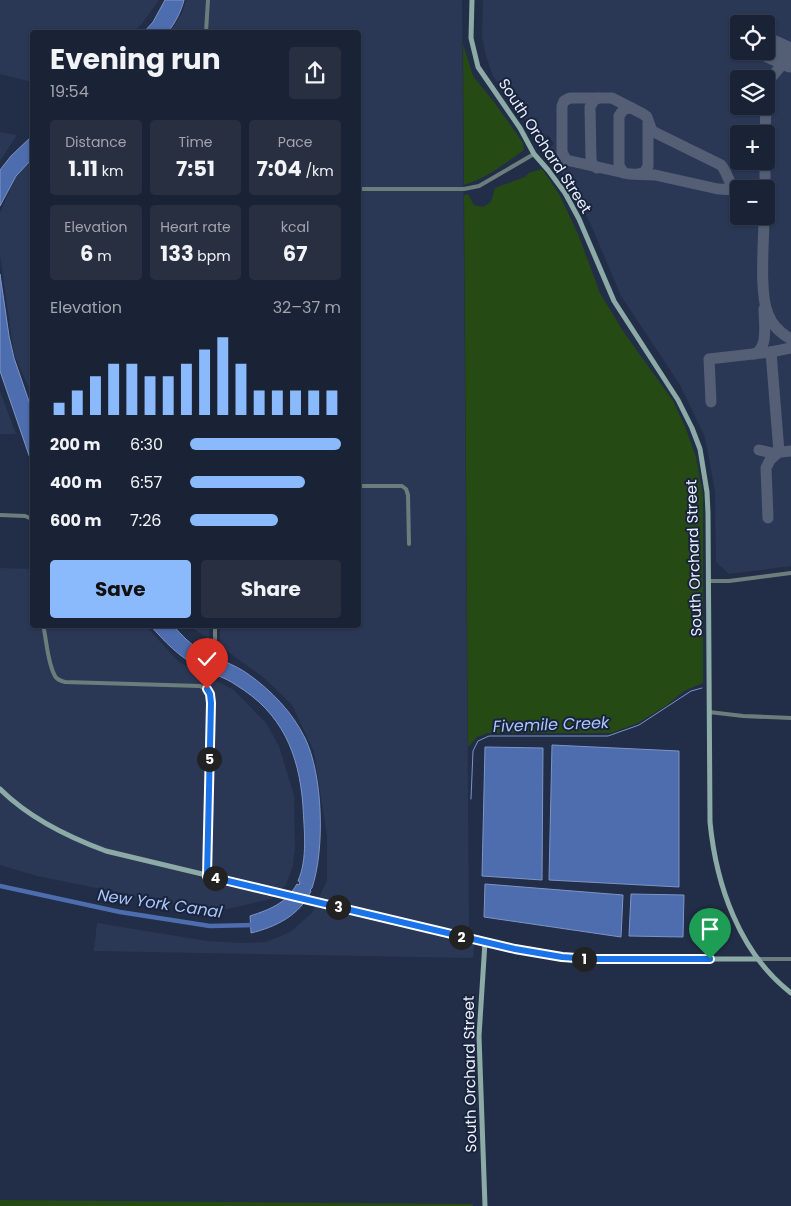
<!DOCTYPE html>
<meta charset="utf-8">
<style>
:root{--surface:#1a2235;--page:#272f41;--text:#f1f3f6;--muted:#9fa4ad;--line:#383f50;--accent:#8bbafc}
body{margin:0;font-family:Poppins,sans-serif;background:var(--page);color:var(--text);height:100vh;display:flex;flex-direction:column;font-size:19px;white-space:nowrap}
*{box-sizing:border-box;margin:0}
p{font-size:16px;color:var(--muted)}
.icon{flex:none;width:28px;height:28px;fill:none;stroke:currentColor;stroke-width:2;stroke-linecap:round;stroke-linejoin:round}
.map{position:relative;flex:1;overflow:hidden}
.panel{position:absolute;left:30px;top:30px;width:331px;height:598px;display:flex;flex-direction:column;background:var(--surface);border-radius:5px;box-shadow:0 1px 4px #0004,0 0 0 1px var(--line)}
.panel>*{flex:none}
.controls{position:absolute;left:730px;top:15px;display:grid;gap:10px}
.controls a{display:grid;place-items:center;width:45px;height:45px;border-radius:5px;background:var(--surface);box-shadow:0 1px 4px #0004,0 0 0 1px var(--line);font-size:25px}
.pin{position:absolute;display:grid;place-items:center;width:42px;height:42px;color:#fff;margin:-51px -21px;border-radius:50% 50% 50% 0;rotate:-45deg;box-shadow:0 0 5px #0007}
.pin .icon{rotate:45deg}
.km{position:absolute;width:25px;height:25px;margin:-12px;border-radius:50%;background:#222;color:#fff;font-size:14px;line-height:25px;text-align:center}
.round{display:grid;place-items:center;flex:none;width:52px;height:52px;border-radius:5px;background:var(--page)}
.summary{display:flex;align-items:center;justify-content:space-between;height:85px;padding:0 20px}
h1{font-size:28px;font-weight:700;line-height:38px}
.metrics{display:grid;grid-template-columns:repeat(3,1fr);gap:8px;height:85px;padding:5px 20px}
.metrics div{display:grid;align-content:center;border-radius:5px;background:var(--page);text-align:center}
.metrics b{font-size:21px;font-weight:700}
.metrics small{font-size:14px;font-weight:400}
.metrics p{font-size:14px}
.chart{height:140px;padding:10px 20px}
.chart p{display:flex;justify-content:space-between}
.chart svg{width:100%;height:90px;margin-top:5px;stroke:var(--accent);stroke-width:6}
.action{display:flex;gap:10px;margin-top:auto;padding:10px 20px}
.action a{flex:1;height:58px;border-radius:5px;background:var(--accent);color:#111;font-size:20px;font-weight:700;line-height:58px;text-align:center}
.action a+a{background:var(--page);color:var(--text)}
ul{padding:0 20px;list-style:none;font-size:16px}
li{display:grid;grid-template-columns:80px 60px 1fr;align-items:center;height:38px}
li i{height:12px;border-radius:6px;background:var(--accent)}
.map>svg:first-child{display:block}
.built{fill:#2a3856;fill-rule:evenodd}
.green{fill:#264a14}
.water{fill:#4e6dae;stroke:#7d94c6}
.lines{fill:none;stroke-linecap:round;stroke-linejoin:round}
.stream{stroke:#7d94c6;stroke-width:1}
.canal{stroke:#4e6dae;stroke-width:4.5}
.taxiway{stroke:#545f76;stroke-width:11}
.runway{stroke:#545f76;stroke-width:29}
.street{stroke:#6c7e7b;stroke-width:4}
.secondary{stroke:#8daba6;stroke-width:5}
.route-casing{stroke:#fff;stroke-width:10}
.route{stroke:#1a73e8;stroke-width:6}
.labels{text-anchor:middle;stroke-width:4;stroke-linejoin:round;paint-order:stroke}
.street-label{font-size:15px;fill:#eaf0fe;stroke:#19243c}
.water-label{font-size:16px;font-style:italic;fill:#aac6fc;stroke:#19243c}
</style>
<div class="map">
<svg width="791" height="1206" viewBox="0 0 791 1206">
<rect width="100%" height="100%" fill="#222e47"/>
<g class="built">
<polygon points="0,0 159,0 141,25 133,32 32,32 32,82 0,74"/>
<polygon points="186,0 462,0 469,930 474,946 473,958 94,951 97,923 207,941 241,943 266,942 290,932 312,913 327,880 327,836 314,752 292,705 263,677 220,646 220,625 359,625 359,32 170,32 182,13"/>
<path d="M483 0H791V566L729 574 716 562 715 492 705 437 680 385 621 296 591 225 571 187 547 150 554 144 548 135 541 141 493 76 486 56 482 37ZM739 24H766V51H739ZM739 79H766V106H739ZM739 134H766V161H739ZM739 189H766V216H739Z"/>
<polygon points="0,132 17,135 0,161"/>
<polygon points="32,161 32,395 14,354 0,255 0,213 16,176"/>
<polygon points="0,391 16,434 0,434"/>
<polygon points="0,568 32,569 32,625 145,625 179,662 234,690 266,723 279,746 294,795 295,847 293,865 286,885 271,899 227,909 201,909 37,876 0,865"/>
<polygon points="188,625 209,625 209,639"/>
</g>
<g class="green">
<path d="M463 44 473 76 494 102 523 143 524 150C504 164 487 178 464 185Z"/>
<polygon points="542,169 559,194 578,234 600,293 623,331 673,401 686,429 696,457 703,496 703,683 684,691 667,705 638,723 611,733 488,733 477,737 468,747 464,195 468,194 474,205 483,207 491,202 495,188 525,177 529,173"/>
<polygon points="0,1200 473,1204 473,1206 0,1206"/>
</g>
<g class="water">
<path d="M165 0H184C181 12 175 23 168 32H144L153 22Z"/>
<polygon points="32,136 32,159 16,176 0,206 0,170 11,156"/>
<polygon points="0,274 9,336 14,358 32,410 32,464 0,371"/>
<path d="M150 625H173C181 635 192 646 204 652 219 660 234 664 248 674 272 691 292 712 305 738 323 775 325 849 312 888L310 890 311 891C300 915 276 927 251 933L250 916C271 909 285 904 297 884L299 885 300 882 298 881C308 858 304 830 303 806 299 753 282 713 236 685 225 677 211 674 199 667 179 657 164 641 150 625Z"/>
<polygon points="552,745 679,751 679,887 549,880"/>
<polygon points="485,747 543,748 542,880 482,876"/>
<polygon points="485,884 623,895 621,937 484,917"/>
<polygon points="631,894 684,895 683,937 629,936"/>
</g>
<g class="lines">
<polyline class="stream" points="471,799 473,751 478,741 489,736 608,736 639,725 691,691 702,688"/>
<polyline class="canal" points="0,886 120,912 210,926 255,925"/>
<g class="taxiway">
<polyline points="766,92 770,79 791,54"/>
<path d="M570 98H612L643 114 647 117 652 131 721 165C729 174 727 185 739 190L718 189 655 175 629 174 566 160 562 152V106L564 101Z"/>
<polyline points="765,134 766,106"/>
<polyline points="597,168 592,164 591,159 590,107 594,100 599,98"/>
<polyline points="624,173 619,166 619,116 624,109 632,108"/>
<polyline points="639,174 644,173 648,166 648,124"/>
<polyline points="765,189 765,161"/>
<path d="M764 216C764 241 759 293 768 314 772 325 780 333 791 339"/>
<path d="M754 354C769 349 764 322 764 309"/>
<polyline points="711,402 709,359 771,352"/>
<polyline points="759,450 772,453 791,451"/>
<polyline points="768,518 766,468 770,460 779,452 771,352 791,348"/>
</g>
<polyline class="runway" points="769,48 791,58"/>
<g class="street">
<polyline points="206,32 208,0"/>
<polyline points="359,189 464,189 479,186 534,154"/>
<polyline points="359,486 402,486 406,489 408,495 409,544"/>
<polyline points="0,515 25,516 32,519"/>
<polyline points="709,581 729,581 791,573"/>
<path d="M43 625C47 641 47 662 55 676 57 680 61 681 65 682L200 686 209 691 211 703 207 876"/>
<polyline points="215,625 215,639"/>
<polyline points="709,712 743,716 791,718"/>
<polyline points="758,959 791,959"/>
</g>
<g class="secondary">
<path d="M472 0 471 38 478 67 520 128 534 154 548 170 565 193 579 219 614 301 678 400 692 428 700 449 707 492 708 513 710 822C716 884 739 953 791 993"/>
<path d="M0 789C29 818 68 837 106 851L515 949 562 957 591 959H758"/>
<polyline points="485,942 479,1036 485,1206"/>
</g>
</g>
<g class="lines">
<defs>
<polyline id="route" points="207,689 210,694 211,703 207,876 515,949 562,957 591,959 710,959"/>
</defs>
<use href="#route" class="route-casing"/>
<use href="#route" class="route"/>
</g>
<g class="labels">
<g class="street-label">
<text transform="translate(545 146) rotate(57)" y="5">South Orchard Street</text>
<text transform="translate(694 558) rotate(-92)" y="5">South Orchard Street</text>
<text transform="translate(470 1074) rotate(-91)" y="5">South Orchard Street</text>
</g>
<g class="water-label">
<text transform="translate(551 724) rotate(-2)" y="6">Fivemile Creek</text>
<text transform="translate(160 903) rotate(8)" y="6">New York Canal</text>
</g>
</g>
</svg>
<div class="controls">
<a><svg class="icon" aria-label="locate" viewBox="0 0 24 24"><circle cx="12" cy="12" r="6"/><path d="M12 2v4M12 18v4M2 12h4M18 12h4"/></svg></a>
<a><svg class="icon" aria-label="layers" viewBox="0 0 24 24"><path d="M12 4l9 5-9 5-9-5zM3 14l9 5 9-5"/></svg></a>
<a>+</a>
<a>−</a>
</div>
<div class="pin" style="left:710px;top:959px;background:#1e9e55"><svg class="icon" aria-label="arrive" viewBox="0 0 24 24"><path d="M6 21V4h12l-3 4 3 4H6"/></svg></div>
<div class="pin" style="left:207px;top:689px;background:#d93025"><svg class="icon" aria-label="check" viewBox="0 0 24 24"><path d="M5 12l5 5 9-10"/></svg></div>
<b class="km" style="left:584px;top:959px">1</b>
<b class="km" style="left:461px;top:937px">2</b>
<b class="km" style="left:338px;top:907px">3</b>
<b class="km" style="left:215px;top:878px">4</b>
<b class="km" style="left:209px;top:759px">5</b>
<section class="panel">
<div class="summary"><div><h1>Evening run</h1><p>19:54</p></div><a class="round"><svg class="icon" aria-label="share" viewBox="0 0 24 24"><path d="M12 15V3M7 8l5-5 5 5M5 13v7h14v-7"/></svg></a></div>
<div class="metrics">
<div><p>Distance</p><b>1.11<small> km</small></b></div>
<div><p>Time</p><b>7:51</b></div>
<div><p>Pace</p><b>7:04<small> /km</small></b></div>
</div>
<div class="metrics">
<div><p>Elevation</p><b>6<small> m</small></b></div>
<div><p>Heart rate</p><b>133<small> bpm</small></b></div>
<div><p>kcal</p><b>67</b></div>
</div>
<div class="chart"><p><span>Elevation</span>32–37 m</p>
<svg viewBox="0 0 160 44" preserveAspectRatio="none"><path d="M5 44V38M15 44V32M25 44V25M35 44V19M45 44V19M55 44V25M65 44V25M75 44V19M85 44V12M95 44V6M105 44V19M115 44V32M125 44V32M135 44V32M145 44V32M155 44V32"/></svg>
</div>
<ul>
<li><b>200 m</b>6:30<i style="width:100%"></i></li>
<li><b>400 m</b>6:57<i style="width:76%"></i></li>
<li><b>600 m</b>7:26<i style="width:58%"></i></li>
</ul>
<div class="action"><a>Save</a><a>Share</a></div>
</section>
</div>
